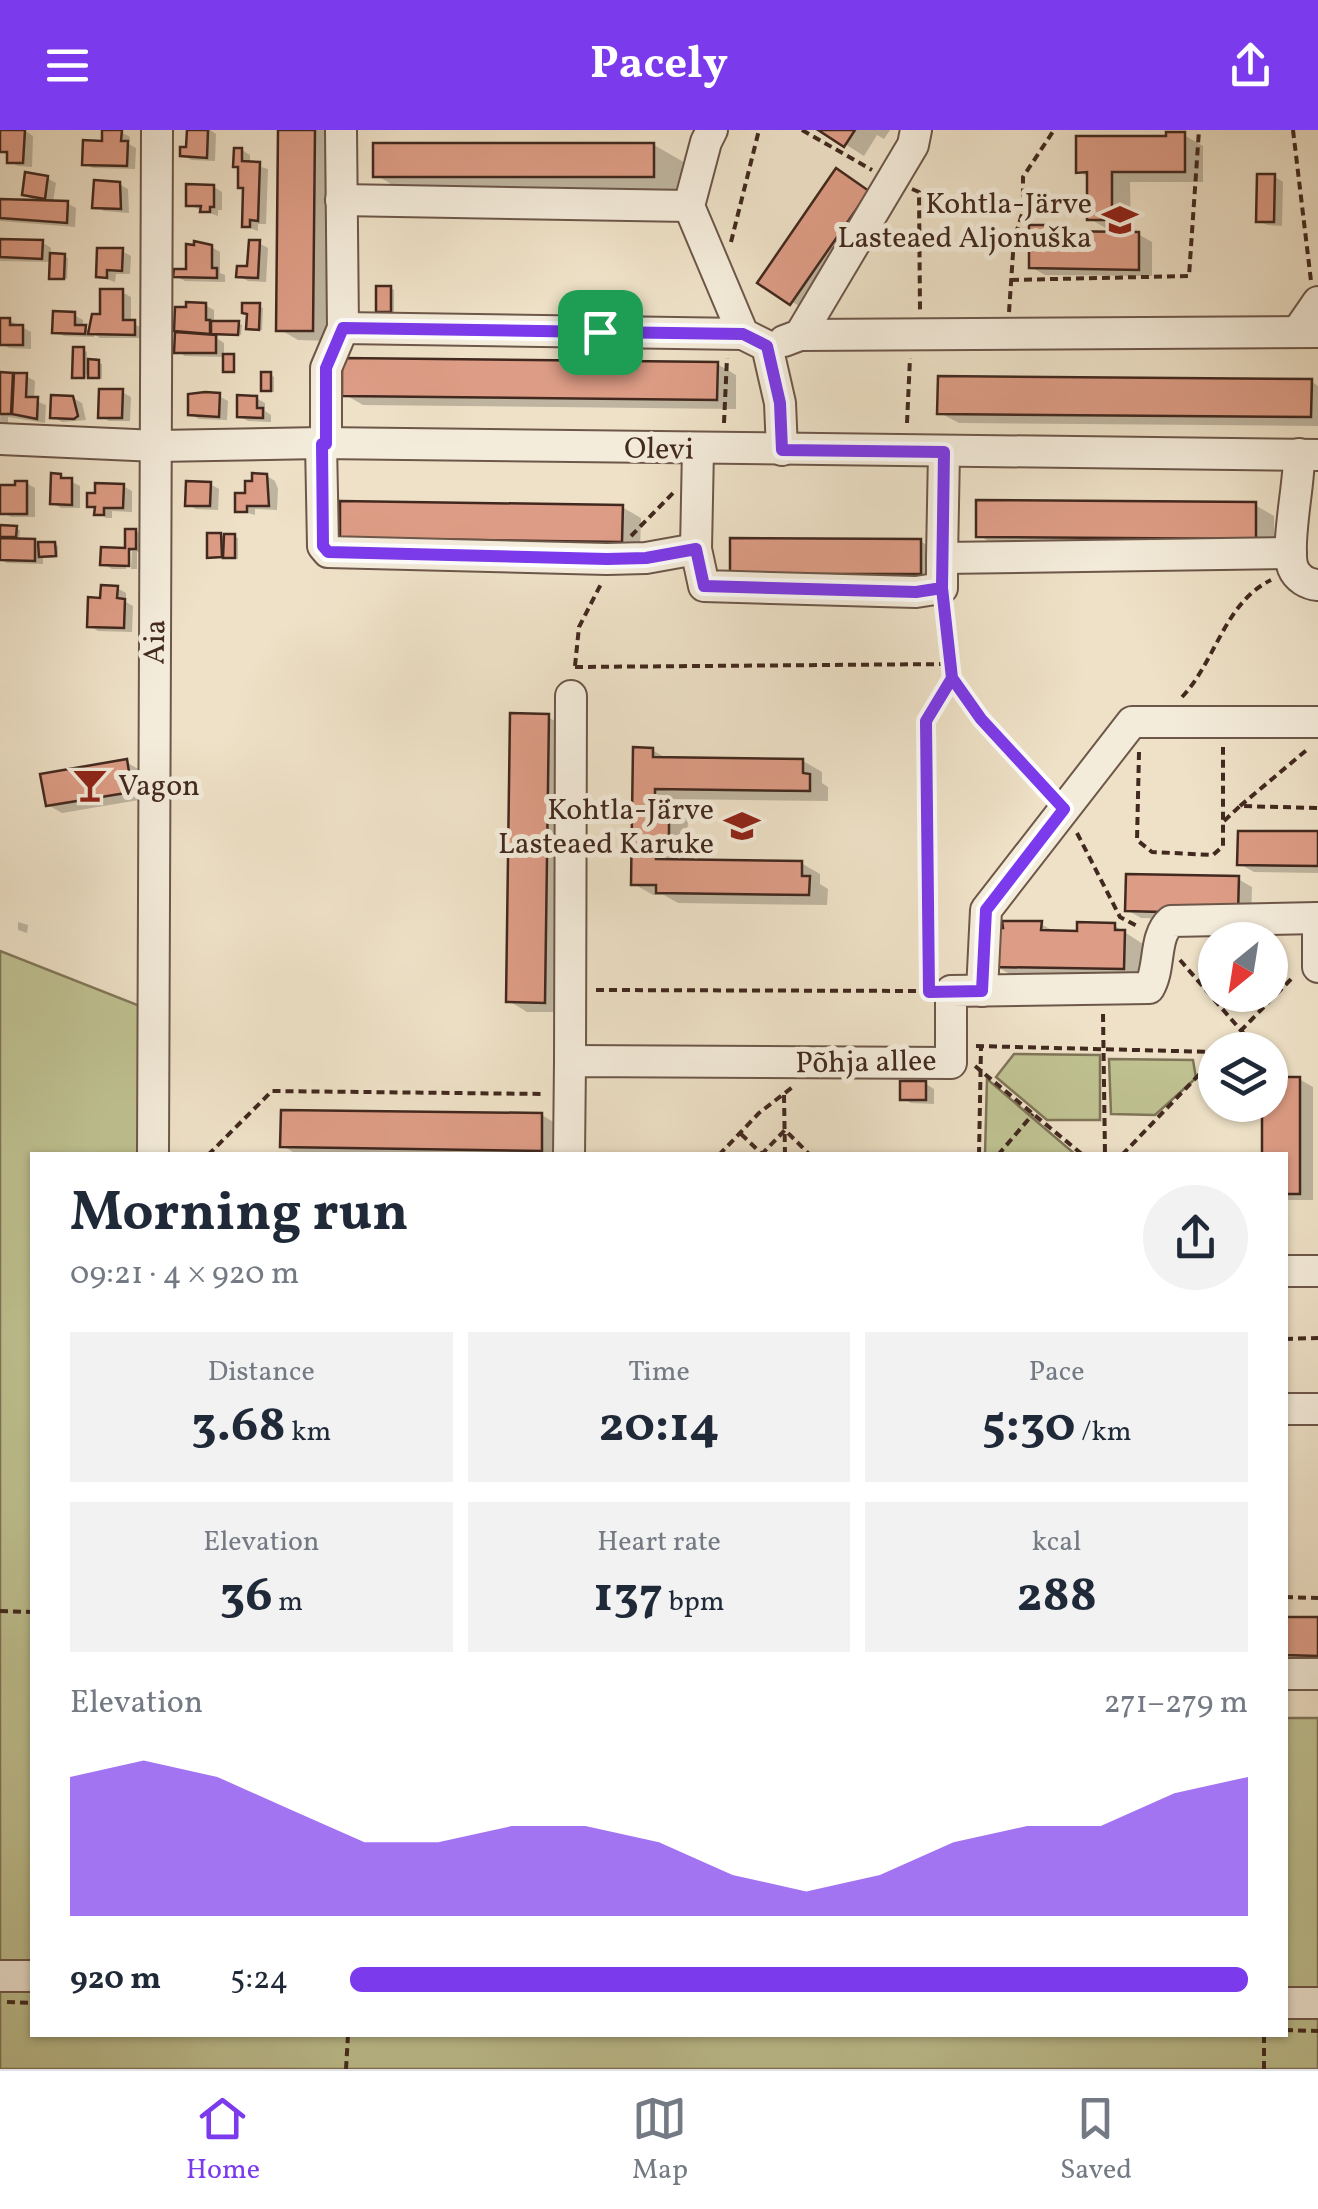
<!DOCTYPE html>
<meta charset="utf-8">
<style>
:root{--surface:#fff;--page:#f2f2f3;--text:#1f2937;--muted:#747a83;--line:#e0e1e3;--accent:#7c3aed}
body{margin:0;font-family:Vollkorn,serif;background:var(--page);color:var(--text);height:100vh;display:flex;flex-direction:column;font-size:38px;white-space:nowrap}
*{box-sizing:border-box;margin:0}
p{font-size:32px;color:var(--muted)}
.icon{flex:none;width:55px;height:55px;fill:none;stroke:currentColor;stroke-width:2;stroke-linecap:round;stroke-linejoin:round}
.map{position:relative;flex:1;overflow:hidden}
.drawer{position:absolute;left:30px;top:1022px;width:1258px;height:885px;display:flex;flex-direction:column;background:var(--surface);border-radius:0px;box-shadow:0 2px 8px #0004}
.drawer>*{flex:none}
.needle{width:65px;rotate:210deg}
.fabs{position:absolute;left:1198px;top:792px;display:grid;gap:20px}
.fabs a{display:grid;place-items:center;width:90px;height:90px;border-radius:50%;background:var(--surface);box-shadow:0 2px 8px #0004;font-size:50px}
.pin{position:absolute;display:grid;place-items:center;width:85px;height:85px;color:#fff;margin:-42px;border-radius:20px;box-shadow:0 5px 15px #0006}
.round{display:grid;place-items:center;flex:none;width:105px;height:105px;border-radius:52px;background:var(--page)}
.summary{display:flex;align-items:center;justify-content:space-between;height:170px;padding:0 40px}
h1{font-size:55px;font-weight:700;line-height:75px}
.metrics{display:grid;grid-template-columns:repeat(3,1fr);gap:15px;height:170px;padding:10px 40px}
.metrics div{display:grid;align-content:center;border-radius:0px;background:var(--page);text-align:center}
.metrics b{font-size:50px;font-weight:700}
.metrics small{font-size:28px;font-weight:400}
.metrics p{font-size:28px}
.chart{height:280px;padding:20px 40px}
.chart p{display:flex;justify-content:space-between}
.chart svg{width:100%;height:180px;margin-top:10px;fill:var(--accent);opacity:.7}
ul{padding:0 40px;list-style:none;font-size:32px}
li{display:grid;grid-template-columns:160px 120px 1fr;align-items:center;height:75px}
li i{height:25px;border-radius:12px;background:var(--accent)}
header{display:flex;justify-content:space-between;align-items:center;height:130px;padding:0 40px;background:var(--accent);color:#fff;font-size:45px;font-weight:700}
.dock{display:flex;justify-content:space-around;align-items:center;height:140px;border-top:2px solid var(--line);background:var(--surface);font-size:28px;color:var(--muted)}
.dock a{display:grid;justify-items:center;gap:5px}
.dock .active{color:var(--accent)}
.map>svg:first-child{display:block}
.green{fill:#bfc191;stroke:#807558;stroke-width:2.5}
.shadow{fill:#0003}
.building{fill:#dd9c85;stroke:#42291f;stroke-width:2.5}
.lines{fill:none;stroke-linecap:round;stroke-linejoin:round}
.minor-casing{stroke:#6d5749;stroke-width:34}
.path{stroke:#42291f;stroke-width:4;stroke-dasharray:8 5;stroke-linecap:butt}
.minor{stroke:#f4ecdb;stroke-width:30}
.route-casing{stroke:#fff;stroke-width:20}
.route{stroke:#7c3aed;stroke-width:12}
.labels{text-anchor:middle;stroke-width:10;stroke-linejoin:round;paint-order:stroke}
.poi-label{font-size:30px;fill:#42291f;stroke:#f4ecdb;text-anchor:end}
.street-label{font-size:30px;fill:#42291f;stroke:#f4ecdb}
</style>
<header><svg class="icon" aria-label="menu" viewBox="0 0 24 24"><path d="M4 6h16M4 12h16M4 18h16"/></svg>Pacely<svg class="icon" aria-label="share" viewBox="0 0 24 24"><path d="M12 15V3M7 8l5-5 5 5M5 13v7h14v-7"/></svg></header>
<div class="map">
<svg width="1318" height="1939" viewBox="0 0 1318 1939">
<rect width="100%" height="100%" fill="#eee1c7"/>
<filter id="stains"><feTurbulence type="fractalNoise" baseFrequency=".002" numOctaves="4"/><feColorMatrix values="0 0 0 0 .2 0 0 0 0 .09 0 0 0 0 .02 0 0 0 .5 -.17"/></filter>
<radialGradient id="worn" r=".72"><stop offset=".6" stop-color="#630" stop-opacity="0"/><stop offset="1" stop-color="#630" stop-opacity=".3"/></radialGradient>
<g class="green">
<polygon points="0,821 140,876 139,1025 32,1025 32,1905 1285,1905 1285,1588 1318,1588 1318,1939 0,1939"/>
<polygon points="1014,924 1100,925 1100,990 1047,990 996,947"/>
<polygon points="1109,929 1193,930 1196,948 1155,985 1111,984"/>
<polygon points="987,949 1076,1025 985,1025"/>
</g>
<g class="shadow">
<polygon points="0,0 24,0 33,6 32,37 18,36 9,31 9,26 0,20"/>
<polygon points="189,0 210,0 216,4 215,31 191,30 183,25 188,20"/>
<polygon points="281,0 333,0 331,211 298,210 279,199"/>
<polygon points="823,0 890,0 884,9 877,5 864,26"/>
<polygon points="121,2 130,7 129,14 136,18 135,39 93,38 84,33"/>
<polygon points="1184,5 1203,16 1203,52 1130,52 1131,104 1138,104 1152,112 1152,146 1045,145 1031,137 1046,98 1056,103 1116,104 1090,89 1090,48 1078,41"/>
<polygon points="654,15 694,38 694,68 416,69 376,45"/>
<polygon points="242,20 250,25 250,34 268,39 266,94 258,94 258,101 244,96 245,59 240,56 241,39 236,36"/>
<polygon points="837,42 886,73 810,183 761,152"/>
<polygon points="1275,47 1283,52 1282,96 1267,95 1258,90"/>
<polygon points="47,48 56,53 53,72 67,73 76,78 75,97 0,91 0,71 37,72 24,64"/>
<polygon points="119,54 128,59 129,83 104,81 95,76"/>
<polygon points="214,57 222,62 222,80 218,80 218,86 188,75"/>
<polygon points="0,111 42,112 51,118 50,126 68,128 67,149 52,147 52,132 0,131"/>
<polygon points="205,113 220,122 220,143 225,145 225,152 185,151 176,146 189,142 189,116"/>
<polygon points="259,113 268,118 266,152 248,151 239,146 250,138"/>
<polygon points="122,121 131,126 130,144 116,144 115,152 98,146"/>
<polygon points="391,158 394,160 394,183 382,182 378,180"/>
<polygon points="122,162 131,167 131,193 143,198 143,208 100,208 94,204 94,207 64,206 55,201 74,185 83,190 83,198 92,201"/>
<polygon points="205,175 214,180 214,193 238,193 242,195 241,205 218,205 218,209 224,213 224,227 185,226 177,221 177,180"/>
<polygon points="259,176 263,178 262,200 252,200 249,198"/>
<polygon points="0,190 9,190 31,202 31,219 9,218 1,213"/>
<polygon points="83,220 87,222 87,232 102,234 102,249 86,244 86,248 75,246"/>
<polygon points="717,234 736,245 736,279 363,275 344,264"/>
<polygon points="2,245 26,246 35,251 34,270 46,275 45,293 8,287 8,293 0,293"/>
<polygon points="271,245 274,247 274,262 266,262 263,260"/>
<polygon points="1311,251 1318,256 1318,296 959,293 940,283"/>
<polygon points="122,262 131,267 130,291 109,291 100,286"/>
<polygon points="219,266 228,271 227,290 199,289 190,284"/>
<polygon points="73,268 82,273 86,290 62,292 53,287"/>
<polygon points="256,268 265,273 265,281 271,285 271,292 248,291 239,286"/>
<polygon points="60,346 80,356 80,378 61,378 53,373"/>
<polygon points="267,346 275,351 278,359 277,380 255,379 255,385 237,380"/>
<polygon points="26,353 35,358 35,387 11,387 2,382"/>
<polygon points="210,354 219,359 218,380 196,379 187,374"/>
<polygon points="123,356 132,361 132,382 112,381 112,388 106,388 89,375"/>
<polygon points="343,373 622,377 641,388 640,421 361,418"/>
<polygon points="1255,375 1274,386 1274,418 997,416 978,405"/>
<polygon points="0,398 20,400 19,411 54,414 58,416 58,427 43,428 43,434 7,433 0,429"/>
<polygon points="136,401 144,406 144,422 137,422 137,439 131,439 132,421 127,421 126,439 112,439 103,434 127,420"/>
<polygon points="221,406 238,408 238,429 209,426"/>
<polygon points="920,411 939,422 939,454 752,454"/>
<polygon points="117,458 126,463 126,472 133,476 132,502 98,501 90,496 103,470"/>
<polygon points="548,587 567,598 564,882 527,882 509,871"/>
<polygon points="652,620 668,629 803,631 822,642 822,653 828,657 828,671 673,669 673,675 688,684 687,732 801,733 820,744 820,754 828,759 827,775 678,773 664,765 653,765 634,754"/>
<polygon points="126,632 140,640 145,669 62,683 48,675"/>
<polygon points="1318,704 1318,743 1254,742 1240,734"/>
<polygon points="1238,749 1252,757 1251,790 1141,788 1127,780"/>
<polygon points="18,792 28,795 27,803 18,800"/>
<polygon points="1041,794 1057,803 1079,803 1115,796 1143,814 1142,849 1013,846 994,835"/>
<polygon points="1270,949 1299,949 1313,957 1313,1070 1285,1070 1285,1025 1265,1025 1265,975 1270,975"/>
<polygon points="926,954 934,959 934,974 911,973 902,968"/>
<polygon points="542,985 560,996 560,1025 298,1025 283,1016"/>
<polygon points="1285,1489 1318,1490 1318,1535 1285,1534"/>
</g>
<g class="building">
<polygon points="0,0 25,0 23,33 7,33 7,22 0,22"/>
<polygon points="102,0 122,0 121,11 128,11 127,36 82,35 83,10 102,11"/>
<polygon points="187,0 208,0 207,28 180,26 180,17 186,17"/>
<polygon points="278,0 315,0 313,201 276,201"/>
<polygon points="818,0 855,0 844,17"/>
<polygon points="1166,2 1185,2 1185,42 1112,42 1112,90 1087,90 1087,42 1076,43 1076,6 1166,6"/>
<rect x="373" y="13" width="281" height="34"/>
<polygon points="234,18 242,18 242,31 260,32 258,91 250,90 250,97 242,97 243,58 238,58 238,37 233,37"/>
<polygon points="836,38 869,61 790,175 757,153"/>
<polygon points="25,42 48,46 45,69 22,65"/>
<polygon points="1257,44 1275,44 1274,92 1256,92"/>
<polygon points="94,50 120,52 121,79 92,78"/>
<polygon points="186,54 214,55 214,77 210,77 210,82 200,82 201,76 186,76"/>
<polygon points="0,69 68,71 67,93 0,88"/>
<polygon points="1029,95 1047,95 1047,101 1139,102 1139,140 1029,138"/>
<polygon points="0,109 43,110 42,129 0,127"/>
<polygon points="249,110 260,110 258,148 236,147 237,136 247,136"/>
<polygon points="194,111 212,115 212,138 217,138 217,148 173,147 174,139 186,139 186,114 194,115"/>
<polygon points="97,118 123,118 122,141 107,140 107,148 96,147"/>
<polygon points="50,123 65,124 64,149 49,149"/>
<rect x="376" y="156" width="15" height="26"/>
<polygon points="100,159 123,159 123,190 135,190 135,205 88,204 92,184 100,184"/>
<polygon points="186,172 206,173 206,190 210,190 210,204 174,201 175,177 186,177"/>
<polygon points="242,173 260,173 259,200 246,199 247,184 242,183"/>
<polygon points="53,181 75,182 75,195 86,195 85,204 52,203"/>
<polygon points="0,188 10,188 10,195 23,195 23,215 0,215"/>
<polygon points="211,191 239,191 238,205 211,204"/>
<polygon points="175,202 216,205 216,223 174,223"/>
<polygon points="73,217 84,217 84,248 72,248"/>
<rect x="223" y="224" width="11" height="18"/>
<polygon points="342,228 718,232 717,270 342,266"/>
<polygon points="88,229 99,230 99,248 88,248"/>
<polygon points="0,242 13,243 11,284 0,284"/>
<rect x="261" y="242" width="10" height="19"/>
<polygon points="14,243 27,243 26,267 38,267 37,289 12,284"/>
<polygon points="938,246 1312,249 1311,287 937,284"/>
<polygon points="99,259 123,259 122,288 98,288"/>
<polygon points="205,262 220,263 219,287 188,285 188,264"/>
<polygon points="51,265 73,266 78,286 74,289 50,288"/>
<polygon points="237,265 257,266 257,278 263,278 263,288 237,287"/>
<polygon points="51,343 61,344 61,348 72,348 72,375 50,374"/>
<polygon points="252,343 267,344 269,376 247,376 247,382 235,382 235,363 245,363 245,351 252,351"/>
<polygon points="15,351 27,351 27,384 0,384 0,355 15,355"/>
<polygon points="186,351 211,352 210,376 185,376"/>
<polygon points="95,353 124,354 123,378 104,378 104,385 94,385 95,377 87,377 87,363 95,363"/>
<polygon points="976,370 1256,372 1256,409 976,407"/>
<polygon points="340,371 623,375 622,412 340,408"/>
<polygon points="0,395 17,396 16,407 0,407"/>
<polygon points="125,399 136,399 136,419 129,419 129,436 100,435 101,417 125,418"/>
<polygon points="207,403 221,403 222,427 207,428"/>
<polygon points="224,404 235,404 235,428 223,428"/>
<polygon points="0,408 35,409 35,431 0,430"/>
<polygon points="730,408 921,409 921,444 730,444"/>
<polygon points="38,412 55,412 56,426 39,427"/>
<polygon points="101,455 118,456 117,468 125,469 124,498 87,497 88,467 100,468"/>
<polygon points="510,583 549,584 545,873 506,872"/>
<polygon points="633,617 653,618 653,627 803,629 803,643 810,644 810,661 655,659 655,670 669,670 669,720 656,720 656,729 802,731 802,746 810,746 809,765 656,763 656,755 631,755"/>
<polygon points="127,629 132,662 46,676 40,644"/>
<polygon points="1238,701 1318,701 1318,736 1237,735"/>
<polygon points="1126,744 1239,746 1238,784 1125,781"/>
<polygon points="1002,791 1042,791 1041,800 1077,801 1077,792 1115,793 1115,800 1125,800 1124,839 992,837 992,798 1003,798"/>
<polygon points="1270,947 1300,947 1300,1064 1285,1064 1285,1025 1262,1025 1262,975 1270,975"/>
<rect x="900" y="951" width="26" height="19"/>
<polygon points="281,980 542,983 542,1021 280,1017"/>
<polygon points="1285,1487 1318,1487 1318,1526 1285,1525"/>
</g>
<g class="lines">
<defs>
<g id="minor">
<polyline points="712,0 706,12 689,76 743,204 767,216 780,273 782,320"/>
<polyline points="341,70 689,76"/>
<polyline points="343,198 743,204"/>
<polyline points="1298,201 1318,172"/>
<polyline points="800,205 1318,202"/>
<polyline points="784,211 800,205 913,15 916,0"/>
<polyline points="0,309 157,316 321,313 1318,325"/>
<polyline points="321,313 323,416 328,422 607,429 646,428 696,419"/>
<polyline points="326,314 326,238 343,198 341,0"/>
<polyline points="698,319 696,419 704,456 916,462 942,458 942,428"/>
<polyline points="944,322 942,428 1291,423"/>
<path d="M1299 324C1300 352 1285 416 1293 438 1297 448 1307 454 1318 455"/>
<polyline points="1318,788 1318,837"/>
<polyline points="982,861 986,780 1132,592 1318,592"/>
<polyline points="570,931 571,566"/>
<polyline points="153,1025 157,0"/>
<path d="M569 1025 570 931 951 933V861L1149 858C1161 838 1153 807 1171 791L1318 788"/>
<polyline points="1285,1141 1318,1141"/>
<polyline points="1285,1279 1318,1279"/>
<polyline points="1285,1544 1318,1544"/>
<polyline points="0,1846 32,1846"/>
<polyline points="1285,1873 1318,1873"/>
</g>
</defs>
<use href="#minor" class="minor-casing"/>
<g class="path">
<polyline points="802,0 872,40"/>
<polyline points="1293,0 1311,151"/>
<polyline points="912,59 919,62 920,180"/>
<polyline points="731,112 759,0"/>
<polyline points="1011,150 1189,146 1199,0"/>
<polyline points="1009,182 1014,109 1023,81 1023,47 1054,0"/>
<polyline points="724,293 727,228"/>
<polyline points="907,293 910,228"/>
<polyline points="631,406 673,363"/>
<polyline points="575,536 579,497 602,452"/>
<polyline points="575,537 950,534"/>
<polyline points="953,548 981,589 1049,663"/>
<path d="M1182 567C1216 531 1224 473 1271 450"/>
<polyline points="1139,622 1137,710 1152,722 1213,725 1223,716 1223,617"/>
<polyline points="1240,676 1309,618"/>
<polyline points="1224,691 1240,676 1318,678"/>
<polyline points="1077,703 1120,787 1139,797"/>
<polyline points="1180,830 1257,919"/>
<polyline points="929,850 926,591 953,548 945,482"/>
<polyline points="596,860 927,861"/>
<polyline points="1103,884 1105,1025"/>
<polyline points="976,916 1215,922"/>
<polyline points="1222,920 1294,846"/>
<polyline points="975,936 1083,1025"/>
<polyline points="784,965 785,1025"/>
<polyline points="741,1004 763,1025"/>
<polyline points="208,1025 272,961 544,964"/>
<polyline points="719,1025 759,983 794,956"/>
<polyline points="761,1025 785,1000 810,1025"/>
<polyline points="979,1025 981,917"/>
<polyline points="998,1025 1033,984"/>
<polyline points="1122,1025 1215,928"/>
<polyline points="1285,1209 1318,1208"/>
<polyline points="1285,1467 1318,1468"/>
<polyline points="0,1481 32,1482"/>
<polyline points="7,1872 32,1873"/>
<polyline points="1285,1900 1318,1901"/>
<polyline points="346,1939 348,1905"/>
<polyline points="1264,1939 1264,1905"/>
</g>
<use href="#minor" class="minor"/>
</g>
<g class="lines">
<defs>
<polyline id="route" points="600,202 343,198 326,238 326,314 322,314 323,416 328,422 607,429 646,428 696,419 704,456 916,462 942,458 952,548 926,591 929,862 982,861 986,780 1064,679 981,589 952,548 942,458 944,322 782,320 780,273 767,216 743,204 600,202"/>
</defs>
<use href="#route" class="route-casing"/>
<use href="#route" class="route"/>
</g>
<defs>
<symbol id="school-bare" viewBox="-9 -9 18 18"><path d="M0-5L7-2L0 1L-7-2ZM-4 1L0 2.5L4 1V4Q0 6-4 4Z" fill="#8f2418" stroke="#f4ecdb" stroke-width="2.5" paint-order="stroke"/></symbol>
<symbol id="bar-bare" viewBox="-9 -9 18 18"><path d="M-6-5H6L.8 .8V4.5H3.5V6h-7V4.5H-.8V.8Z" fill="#8f2418" stroke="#f4ecdb" stroke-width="2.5" paint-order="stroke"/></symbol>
</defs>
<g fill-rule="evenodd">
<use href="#school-bare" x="1095" y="65" width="50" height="50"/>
<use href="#bar-bare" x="65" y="630" width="50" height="50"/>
<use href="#school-bare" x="717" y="671" width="50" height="50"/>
</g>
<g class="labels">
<g class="poi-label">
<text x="1092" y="83">Kohtla-Järve<tspan x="1092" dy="34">Lasteaed Aljonuška</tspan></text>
<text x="118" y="665" text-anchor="start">Vagon</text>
<text x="714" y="689">Kohtla-Järve<tspan x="714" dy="34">Lasteaed Karuke</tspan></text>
</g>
<g class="street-label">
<text transform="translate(659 318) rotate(1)" y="10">Olevi</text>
<text transform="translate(154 512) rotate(-89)" y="10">Aia</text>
<text transform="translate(866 931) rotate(-1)" y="10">Põhja allee</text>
</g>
</g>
<rect width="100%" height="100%" filter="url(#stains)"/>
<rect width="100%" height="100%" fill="url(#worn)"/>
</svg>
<div class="fabs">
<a><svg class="needle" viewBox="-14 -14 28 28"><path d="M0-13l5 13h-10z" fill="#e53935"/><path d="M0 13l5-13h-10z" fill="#747a83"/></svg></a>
<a><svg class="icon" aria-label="layers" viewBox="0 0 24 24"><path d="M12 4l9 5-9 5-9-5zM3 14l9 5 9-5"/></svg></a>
</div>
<div class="pin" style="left:600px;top:202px;background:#1e9e55"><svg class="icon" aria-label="arrive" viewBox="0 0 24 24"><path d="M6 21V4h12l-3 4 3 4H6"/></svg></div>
<section class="drawer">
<div class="summary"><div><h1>Morning run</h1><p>09:21 · 4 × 920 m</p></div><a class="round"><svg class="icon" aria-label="share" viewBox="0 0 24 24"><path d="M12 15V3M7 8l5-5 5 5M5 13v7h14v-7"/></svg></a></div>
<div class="metrics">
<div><p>Distance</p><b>3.68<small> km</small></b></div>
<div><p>Time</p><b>20:14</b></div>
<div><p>Pace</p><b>5:30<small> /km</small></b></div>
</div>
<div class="metrics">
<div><p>Elevation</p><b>36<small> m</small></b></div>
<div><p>Heart rate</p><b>137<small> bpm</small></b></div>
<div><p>kcal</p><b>288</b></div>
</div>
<div class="chart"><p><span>Elevation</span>271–279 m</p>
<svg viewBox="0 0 160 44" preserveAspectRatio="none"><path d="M0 44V10L10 6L20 10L30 18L40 26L50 26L60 22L70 22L80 26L90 34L100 38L110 34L120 26L130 22L140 22L150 14L160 10V44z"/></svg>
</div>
<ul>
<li><b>920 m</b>5:24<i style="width:100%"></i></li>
</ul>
</section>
</div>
<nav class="dock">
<a class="active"><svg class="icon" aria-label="home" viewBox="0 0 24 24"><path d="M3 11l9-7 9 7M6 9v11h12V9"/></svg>Home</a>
<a><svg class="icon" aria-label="map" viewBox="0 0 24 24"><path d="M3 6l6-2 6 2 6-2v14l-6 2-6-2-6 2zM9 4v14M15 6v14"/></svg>Map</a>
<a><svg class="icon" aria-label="saved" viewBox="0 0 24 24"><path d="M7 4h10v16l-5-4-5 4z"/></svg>Saved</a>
</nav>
